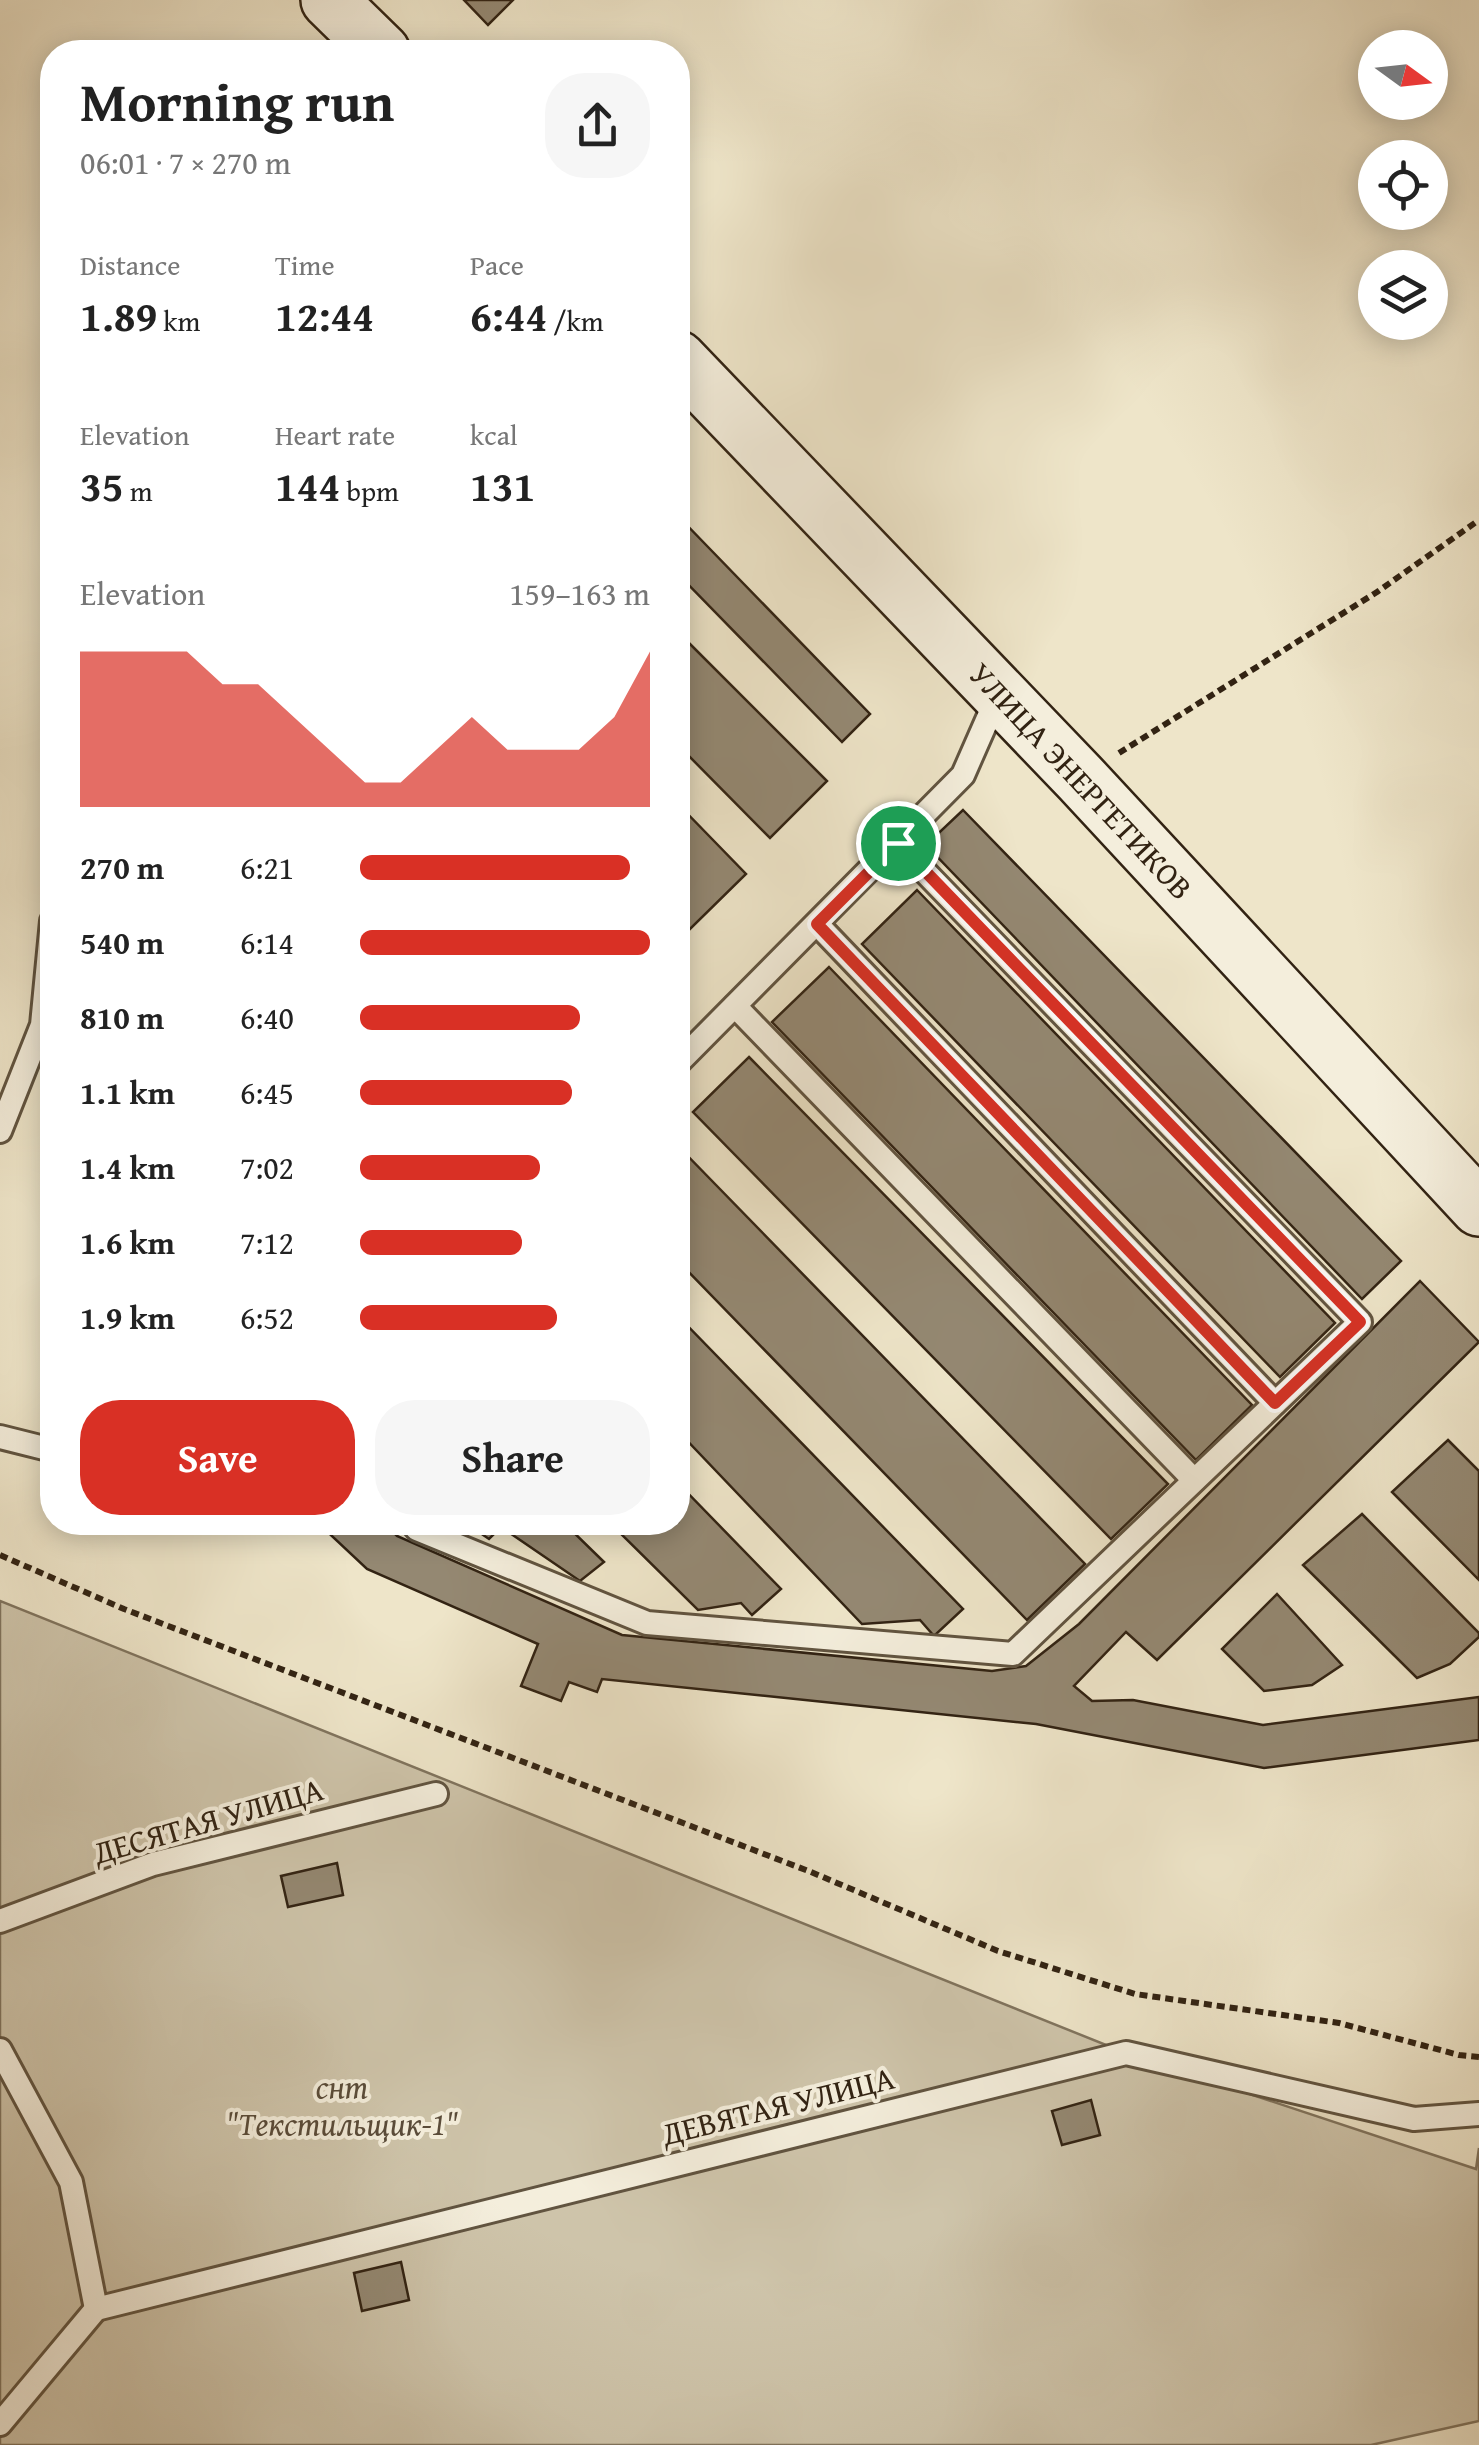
<!DOCTYPE html>
<meta charset="utf-8">
<style>
:root{--surface:#fff;--page:#f6f6f6;--text:#222;--muted:#767676;--accent:#d93025}
body{margin:0;font-family:"Gentium Book Plus",serif;background:var(--page);color:var(--text);height:100vh;display:flex;flex-direction:column;font-size:38px;white-space:nowrap}
*{box-sizing:border-box;margin:0}
p{font-size:32px;color:var(--muted)}
.icon{flex:none;width:55px;height:55px;fill:none;stroke:currentColor;stroke-width:2;stroke-linecap:round;stroke-linejoin:round}
.map{position:relative;flex:1;overflow:hidden}
.sheet{position:absolute;left:40px;top:40px;width:650px;height:1495px;display:flex;flex-direction:column;background:var(--surface);border-radius:40px;box-shadow:0 5px 25px #0003}
.sheet>*{flex:none}
.needle{width:65px;rotate:105deg}
.controls{position:absolute;left:1358px;top:30px;display:grid;gap:20px}
.controls a{display:grid;place-items:center;width:90px;height:90px;border-radius:50%;background:var(--surface);box-shadow:0 5px 25px #0003;font-size:50px}
.pin{position:absolute;display:grid;place-items:center;width:85px;height:85px;color:#fff;margin:-42px;border:5px solid #fff;border-radius:50%;box-shadow:0 2px 10px #0007}
.round{display:grid;place-items:center;flex:none;width:105px;height:105px;border-radius:40px;background:var(--page)}
.head{display:flex;align-items:center;justify-content:space-between;height:170px;padding:0 40px}
h1{font-size:55px;font-weight:600;line-height:75px}
.metrics{display:grid;grid-template-columns:repeat(3,1fr);gap:15px;height:170px;padding:10px 40px}
.metrics div{display:grid;align-content:center}
.metrics b{font-size:42px;font-weight:600}
.metrics small{font-size:28px;font-weight:400}
.metrics p{font-size:28px}
.chart{height:280px;padding:20px 40px}
.chart p{display:flex;justify-content:space-between}
.chart svg{width:100%;height:180px;margin-top:10px;fill:var(--accent);opacity:.7}
.button{display:flex;gap:20px;margin-top:auto;padding:20px 40px}
.button a{flex:1;height:115px;border-radius:40px;background:var(--accent);color:#fff;font-size:40px;font-weight:600;line-height:115px;text-align:center}
.button a+a{background:var(--page);color:var(--text)}
ul{padding:0 40px;list-style:none;font-size:32px}
li{display:grid;grid-template-columns:160px 120px 1fr;align-items:center;height:75px}
li i{height:25px;border-radius:12px;background:var(--accent)}
.map>svg:first-child{display:block}
.green{fill:#cec4aa;stroke:#80745e;stroke-width:2.5}
.building{fill:#948872;stroke:#322313;stroke-width:2.5}
.lines{fill:none;stroke-linecap:round;stroke-linejoin:round}
.lane-casing{stroke:#615440;stroke-width:28}
.secondary-casing{stroke:#322313;stroke-width:60}
.path{stroke:#322313;stroke-width:6;stroke-dasharray:8 5;stroke-linecap:butt}
.lane{stroke:#f4eedc;stroke-width:22}
.secondary{stroke:#f4eedc;stroke-width:55}
.route-casing{stroke:#fff;stroke-width:20}
.route{stroke:#d93025;stroke-width:12}
.labels{text-anchor:middle;stroke-width:8;stroke-linejoin:round;paint-order:stroke}
.street-label{font-size:32px;fill:#322313;stroke:#f4eedc}
.park-label{font-size:32px;font-style:italic;fill:#594b39;stroke:#f4eedc}
</style>
<div class="map">
<svg width="1479" height="2445" viewBox="0 0 1479 2445">
<rect width="100%" height="100%" fill="#eee5c9"/>
<filter id="stains"><feTurbulence type="fractalNoise" baseFrequency=".002" numOctaves="4"/><feColorMatrix values="0 0 0 0 .2 0 0 0 0 .09 0 0 0 0 .02 0 0 0 .5 -.17"/></filter>
<radialGradient id="worn" r=".72"><stop offset=".6" stop-color="#630" stop-opacity="0"/><stop offset="1" stop-color="#630" stop-opacity=".3"/></radialGradient>
<polygon class="green" points="0,1601 1126,2053 1476,2169 1479,2148 1479,2421 1371,2445 0,2445"/>
<g class="building">
<polygon points="464,0 513,0 488,25"/>
<polygon points="678,516 870,714 842,742 678,574"/>
<polygon points="678,632 827,781 770,838 678,745"/>
<polygon points="678,804 746,874 690,929 678,917"/>
<polygon points="963,810 1401,1261 1362,1299 926,845"/>
<polygon points="917,890 1335,1323 1280,1377 862,944"/>
<polygon points="829,967 1252,1405 1196,1460 772,1022"/>
<polygon points="749,1057 1168,1484 1111,1539 693,1112"/>
<polygon points="678,1146 1085,1564 1027,1620 678,1261"/>
<polygon points="1420,1281 1479,1342 1157,1660 1126,1632 1074,1686 1092,1701 1133,1700 1263,1725 1479,1697 1479,1740 1264,1768 1036,1724 602,1679 597,1692 569,1682 561,1701 521,1686 538,1644 367,1569 317,1522 383,1522 397,1536 622,1635 992,1671 1026,1666 1079,1624"/>
<polygon points="678,1316 963,1609 934,1636 920,1620 862,1624 678,1431"/>
<polygon points="1448,1440 1479,1471 1479,1580 1392,1492"/>
<polygon points="678,1483 781,1589 752,1615 741,1603 698,1610 609,1522 678,1522"/>
<polygon points="1362,1514 1479,1633 1479,1637 1450,1664 1417,1678 1303,1565"/>
<polygon points="464,1522 563,1522 604,1562 580,1581 501,1527 489,1539"/>
<polygon points="1277,1594 1342,1665 1312,1685 1264,1691 1222,1649"/>
<polygon points="337,1863 343,1895 288,1907 281,1876"/>
<polygon points="1091,2100 1100,2135 1062,2145 1052,2111"/>
<polygon points="401,2262 409,2300 362,2311 354,2273"/>
</g>
<g class="lines">
<defs>
<g id="lane">
<polyline points="817,924 1275,1403"/>
<polyline points="735,1006 1194,1480"/>
<polyline points="678,1063 963,775 999,693"/>
<polyline points="0,1131 42,1025 52,921"/>
<polyline points="0,1437 52,1450"/>
<polyline points="411,1522 417,1529 647,1623 1013,1654 1360,1322 897,843"/>
<polyline points="0,1921 153,1864 436,1794"/>
<polyline points="0,2050 71,2182 96,2309"/>
<polyline points="96,2309 1126,2053 1414,2119 1479,2114"/>
<polyline points="0,2424 96,2309"/>
</g>
<g id="secondary">
<polyline points="329,0 382,52"/>
<polyline points="678,359 1080,778 1479,1208"/>
</g>
</defs>
<use href="#lane" class="lane-casing"/>
<use href="#secondary" class="secondary-casing"/>
<g class="path">
<polyline points="1119,753 1377,592 1479,520"/>
<polyline points="0,1555 124,1609 811,1872 998,1951 1135,1994 1339,2023 1459,2055 1479,2057"/>
</g>
<use href="#lane" class="lane"/>
<use href="#secondary" class="secondary"/>
</g>
<g class="lines">
<defs>
<polygon id="route" points="898,843 1360,1322 1275,1403 817,924"/>
</defs>
<use href="#route" class="route-casing"/>
<use href="#route" class="route"/>
</g>
<g class="labels">
<g class="street-label">
<text transform="translate(1081 781) rotate(47)" y="11">УЛИЦА ЭНЕРГЕТИКОВ</text>
<text transform="translate(208 1821) rotate(-16)" y="11">ДЕСЯТАЯ УЛИЦА</text>
<text transform="translate(778 2106) rotate(-14)" y="11">ДЕВЯТАЯ УЛИЦА</text>
</g>
<g class="park-label">
<text x="342" y="2098">снт<tspan x="342" dy="37">"Текстильщик-1"</tspan></text>
</g>
</g>
<rect width="100%" height="100%" filter="url(#stains)"/>
<rect width="100%" height="100%" fill="url(#worn)"/>
</svg>
<div class="controls">
<a><svg class="needle" viewBox="-14 -14 28 28"><path d="M0-13l5 13h-10z" fill="#e53935"/><path d="M0 13l5-13h-10z" fill="#767676"/></svg></a>
<a><svg class="icon" aria-label="locate" viewBox="0 0 24 24"><circle cx="12" cy="12" r="6"/><path d="M12 2v4M12 18v4M2 12h4M18 12h4"/></svg></a>
<a><svg class="icon" aria-label="layers" viewBox="0 0 24 24"><path d="M12 4l9 5-9 5-9-5zM3 14l9 5 9-5"/></svg></a>
</div>
<div class="pin" style="left:898px;top:843px;background:#1e9e55"><svg class="icon" aria-label="arrive" viewBox="0 0 24 24"><path d="M6 21V4h12l-3 4 3 4H6"/></svg></div>
<section class="sheet">
<div class="head"><div><h1>Morning run</h1><p>06:01 · 7 × 270 m</p></div><a class="round"><svg class="icon" aria-label="share" viewBox="0 0 24 24"><path d="M12 15V3M7 8l5-5 5 5M5 13v7h14v-7"/></svg></a></div>
<div class="metrics">
<div><p>Distance</p><b>1.89<small> km</small></b></div>
<div><p>Time</p><b>12:44</b></div>
<div><p>Pace</p><b>6:44<small> /km</small></b></div>
</div>
<div class="metrics">
<div><p>Elevation</p><b>35<small> m</small></b></div>
<div><p>Heart rate</p><b>144<small> bpm</small></b></div>
<div><p>kcal</p><b>131</b></div>
</div>
<div class="chart"><p><span>Elevation</span>159–163 m</p>
<svg viewBox="0 0 160 44" preserveAspectRatio="none"><path d="M0 44V6L10 6L20 6L30 6L40 14L50 14L60 22L70 30L80 38L90 38L100 30L110 22L120 30L130 30L140 30L150 22L160 6V44z"/></svg>
</div>
<ul>
<li><b>270 m</b>6:21<i style="width:93%"></i></li>
<li><b>540 m</b>6:14<i style="width:100%"></i></li>
<li><b>810 m</b>6:40<i style="width:76%"></i></li>
<li><b>1.1 km</b>6:45<i style="width:73%"></i></li>
<li><b>1.4 km</b>7:02<i style="width:62%"></i></li>
<li><b>1.6 km</b>7:12<i style="width:56%"></i></li>
<li><b>1.9 km</b>6:52<i style="width:68%"></i></li>
</ul>
<div class="button"><a>Save</a><a>Share</a></div>
</section>
</div>
